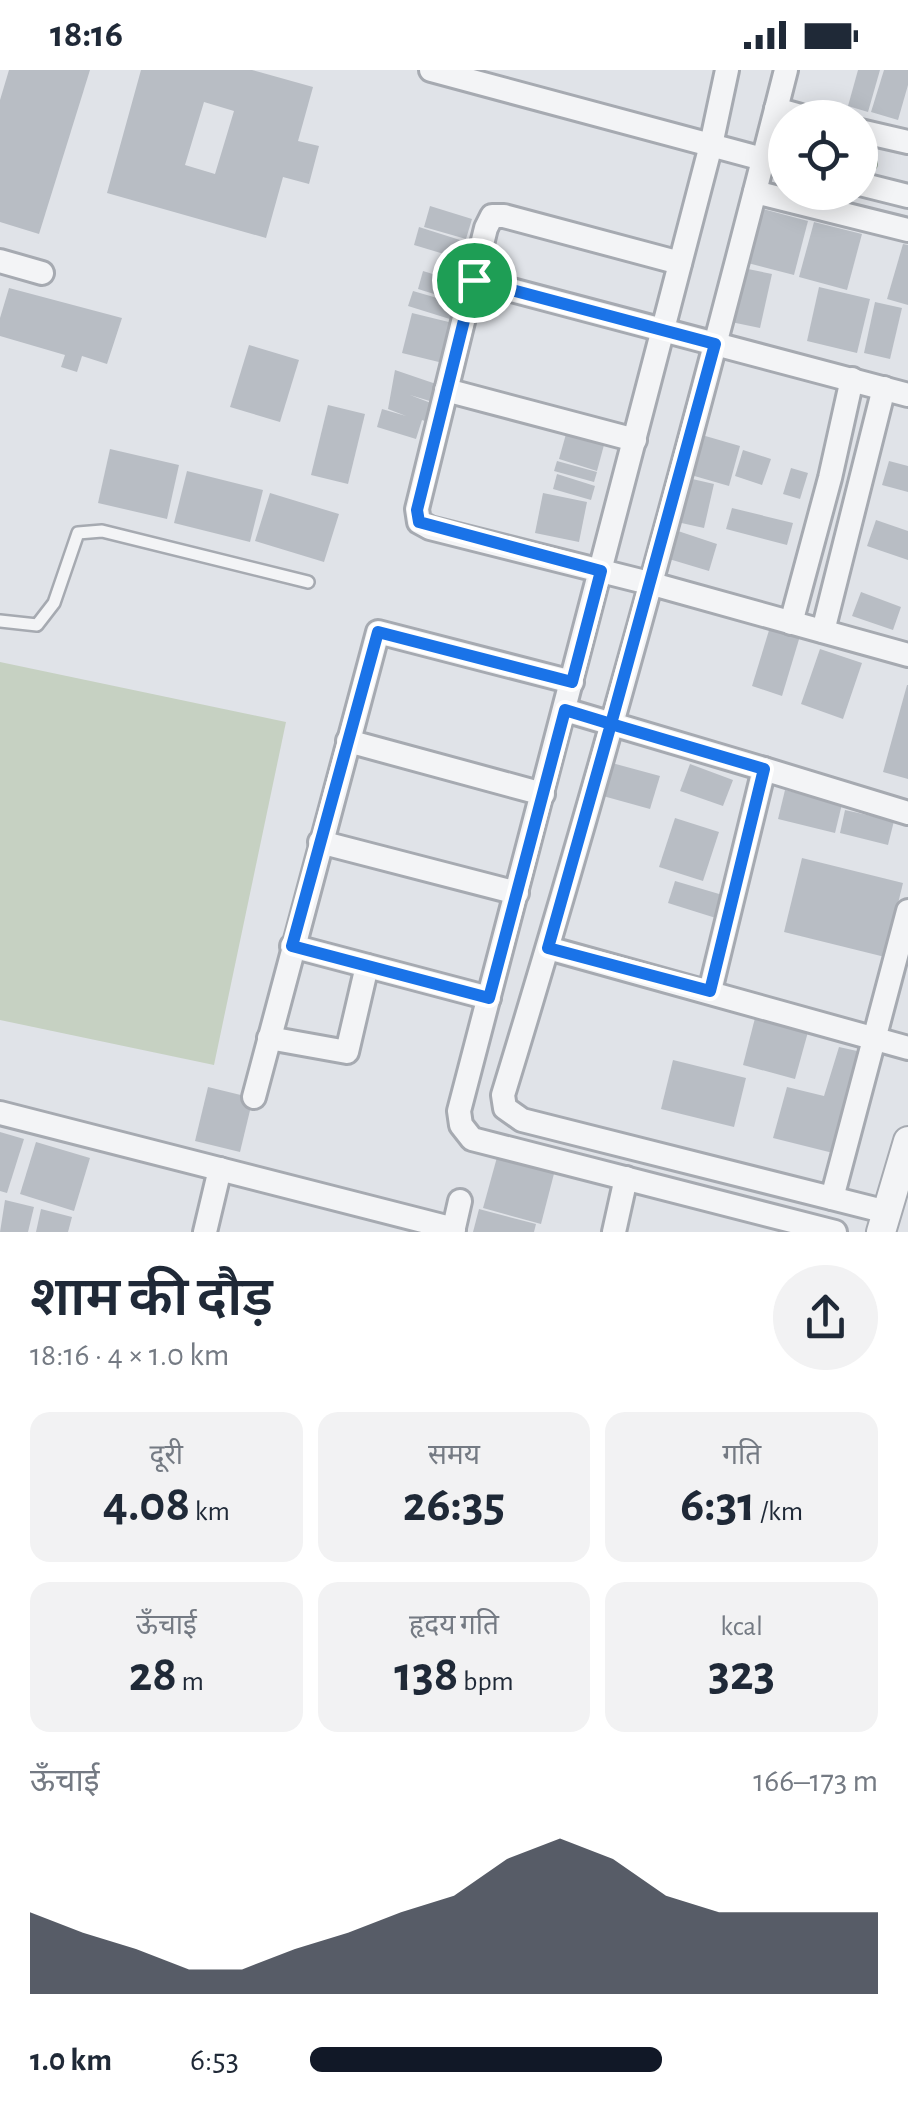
<!DOCTYPE html>
<html lang="hi">
<meta charset="utf-8">
<style>
:root{--surface:#fff;--page:#f2f2f3;--text:#1f2937;--muted:#747a83;--accent:#111827}
body{margin:0;font-family:"Alegreya Sans","Noto Sans Devanagari",sans-serif;background:var(--page);color:var(--text);height:100vh;display:flex;flex-direction:column;font-size:38px;white-space:nowrap}
*{box-sizing:border-box;margin:0}
p{font-size:32px;color:var(--muted)}
.icon{flex:none;width:55px;height:55px;fill:none;stroke:currentColor;stroke-width:2;stroke-linecap:round;stroke-linejoin:round}
.map{position:relative;height:1162px;overflow:hidden}
.sheet{display:flex;flex-direction:column;background:var(--surface);flex:1}
.sheet>*{flex:none}
.tools{position:absolute;left:768px;top:30px;display:grid;gap:20px}
.tools a{display:grid;place-items:center;width:110px;height:110px;border-radius:50%;background:var(--surface);box-shadow:0 5px 25px #0003;font-size:50px}
.pin{position:absolute;display:grid;place-items:center;width:85px;height:85px;color:#fff;margin:-42px;border:5px solid #fff;border-radius:50%;box-shadow:0 2px 10px #0007}
.round{display:grid;place-items:center;flex:none;width:105px;height:105px;border-radius:52px;background:var(--page)}
.head{display:flex;align-items:center;justify-content:space-between;height:170px;padding:0 30px}
h1{font-size:55px;font-weight:600;line-height:75px}
.figures{display:grid;grid-template-columns:repeat(3,1fr);gap:15px;height:170px;padding:10px 30px}
.figures div{display:grid;align-content:center;border-radius:20px;background:var(--page);text-align:center}
.figures b{font-size:50px;font-weight:600}
.figures small{font-size:28px;font-weight:400}
.figures p{font-size:28px}
.chart{height:280px;padding:20px 30px}
.chart p{display:flex;justify-content:space-between}
.chart svg{width:100%;height:180px;margin-top:10px;fill:var(--accent);opacity:.7}
ul{padding:0 30px;list-style:none;font-size:32px}
li{display:grid;grid-template-columns:160px 120px 1fr;align-items:center;height:75px}
li i{height:25px;border-radius:12px;background:var(--accent)}
.status{display:flex;justify-content:space-between;align-items:center;height:70px;padding:0 50px;background:var(--surface);direction:ltr}
.status svg{height:28px;fill:currentColor}
.map>svg:first-child{display:block}
.green{fill:#c6d1c2}
.building{fill:#b8bdc4;fill-rule:evenodd}
.lines{fill:none;stroke-linecap:round;stroke-linejoin:round}
.service-casing{stroke:#a6aab1;stroke-width:16}
.minor-casing{stroke:#a6aab1;stroke-width:28}
.tertiary-casing{stroke:#a6aab1;stroke-width:32}
.service{stroke:#f3f4f6;stroke-width:11}
.minor{stroke:#f3f4f6;stroke-width:22}
.tertiary{stroke:#f3f4f6;stroke-width:28}
.tree{fill:#879788}
.route-casing{stroke:#fff;stroke-width:20}
.route{stroke:#1a73e8;stroke-width:12}
</style>
<div class="status"><b>18:16</b><svg viewBox="0 0 49 12"><path d="M0 12V9h3v3zM5 12V6h3v6zM10 12V3h3v9zM15 12V0h3v12zM26 1h20v11H26zM47 4h2v5h-2z"/></svg></div>
<div class="map">
<svg width="908" height="1162" viewBox="0 0 908 1162">
<rect width="100%" height="100%" fill="#e0e3e8"/>
<polygon class="green" points="0,592 286,652 214,995 0,950"/>
<g class="building">
<polygon points="9,0 90,0 39,164 0,152 0,30"/>
<path d="M141 0H252L313 17 298 71 319 76 309 114 283 107 266 168 107 123ZM204 32 234 41 215 104 185 95Z"/>
<polygon points="858,0 880,0 868,42 848,36"/>
<polygon points="884,0 908,0 908,15 898,50 871,42"/>
<polygon points="430,136 472,149 466,169 424,157"/>
<polygon points="759,138 808,151 794,205 744,192"/>
<polygon points="814,152 862,164 847,220 799,207"/>
<polygon points="419,157 460,170 454,187 414,175"/>
<polygon points="903,174 908,175 908,235 887,229"/>
<polygon points="743,198 772,204 760,258 731,252"/>
<polygon points="423,201 465,214 460,232 418,219"/>
<polygon points="819,217 870,229 857,283 807,271"/>
<polygon points="9,218 122,248 107,294 82,286 77,302 61,297 65,285 0,266 0,248"/>
<polygon points="413,221 458,234 453,250 408,236"/>
<polygon points="875,232 902,238 890,289 864,283"/>
<polygon points="412,243 457,254 447,294 402,283"/>
<polygon points="249,275 299,290 280,352 230,337"/>
<polygon points="395,300 439,315 433,332 410,325 436,335 430,353 422,350 416,369 377,357 382,339 406,346 388,339"/>
<polygon points="328,335 365,344 348,414 311,405"/>
<polygon points="695,363 740,376 729,416 684,403"/>
<polygon points="566,364 604,375 597,401 559,389"/>
<polygon points="110,379 179,395 167,449 98,433"/>
<polygon points="743,380 771,389 762,415 735,406"/>
<polygon points="557,391 597,402 594,412 554,401"/>
<polygon points="889,391 908,396 908,422 882,415"/>
<polygon points="791,398 808,403 800,429 783,424"/>
<polygon points="187,401 263,420 250,472 174,453"/>
<polygon points="557,404 595,416 591,430 553,419"/>
<polygon points="688,408 714,414 704,458 677,452"/>
<polygon points="270,423 339,444 324,492 255,471"/>
<polygon points="543,423 587,432 579,472 535,463"/>
<polygon points="732,438 793,453 787,475 726,459"/>
<polygon points="876,450 908,461 908,490 867,476"/>
<polygon points="678,461 717,474 709,501 669,489"/>
<polygon points="861,522 901,537 893,560 852,546"/>
<polygon points="770,557 800,566 782,626 752,616"/>
<polygon points="820,579 862,593 843,649 801,634"/>
<polygon points="907,615 908,615 908,709 883,702"/>
<polygon points="612,693 660,706 650,739 603,726"/>
<polygon points="690,694 733,710 723,736 680,721"/>
<polygon points="785,720 842,734 835,763 778,749"/>
<polygon points="845,740 894,751 888,775 840,763"/>
<polygon points="675,748 719,762 703,811 659,797"/>
<polygon points="802,788 903,813 885,887 784,862"/>
<polygon points="675,811 726,826 719,849 668,833"/>
<polygon points="755,948 808,962 795,1009 743,995"/>
<polygon points="839,977 857,981 833,1083 773,1068 787,1017 824,1026"/>
<polygon points="673,990 746,1008 734,1057 661,1039"/>
<polygon points="208,1017 253,1028 240,1082 195,1071"/>
<polygon points="0,1062 24,1069 7,1123 0,1121"/>
<polygon points="36,1072 90,1088 74,1141 20,1124"/>
<polygon points="499,1080 556,1096 541,1154 483,1138"/>
<polygon points="5,1130 34,1137 28,1162 0,1162"/>
<polygon points="41,1139 72,1147 68,1162 36,1162"/>
<polygon points="479,1139 536,1154 534,1162 473,1162"/>
</g>
<g class="lines">
<defs>
<polyline id="service" points="0,551 37,555 54,533 78,463 102,461 308,512"/>
<g id="minor">
<polyline points="431,0 785,95"/>
<polyline points="727,0 711,75 459,1041 461,1055 472,1069 835,1162"/>
<path d="M786 0C699 343 607 686 503 1025L505 1038 522 1050 887 1142"/>
<polyline points="776,39 808,48"/>
<polyline points="860,61 908,72"/>
<polyline points="860,114 908,126"/>
<polyline points="755,122 908,160"/>
<polyline points="0,191 42,203"/>
<polyline points="680,193 504,146 492,146 486,158 417,439 419,452 430,458 649,513 908,585"/>
<polyline points="474,210 908,325"/>
<polyline points="446,320 635,370"/>
<polyline points="791,553 830,408 852,309"/>
<polyline points="823,561 884,318"/>
<polyline points="565,640 764,699"/>
<polyline points="348,671 543,724"/>
<polyline points="320,772 517,823"/>
<polyline points="292,876 489,928"/>
<polyline points="548,878 908,978"/>
<polyline points="710,921 764,699 908,743"/>
<polyline points="269,968 347,982 367,896"/>
<polyline points="254,1027 378,562 572,612"/>
<polyline points="0,1043 454,1159"/>
<polyline points="832,1128 908,841"/>
<polyline points="205,1162 220,1099"/>
<polyline points="453,1162 460,1131"/>
<polyline points="614,1162 626,1108"/>
</g>
<polyline id="tertiary" points="881,1162 908,1071"/>
</defs>
<use href="#service" class="service-casing"/>
<use href="#minor" class="minor-casing"/>
<use href="#tertiary" class="tertiary-casing"/>
<use href="#service" class="service"/>
<use href="#minor" class="minor"/>
<use href="#tertiary" class="tertiary"/>
</g>
<circle class="tree" cx="870" cy="94" r="8"/>
<g class="lines">
<defs>
<polyline id="route" points="474,210 417,440 419,452 601,501 572,612 378,562 292,876 489,928 565,640 611,654 548,878 710,921 764,699 611,654 715,274 474,210"/>
</defs>
<use href="#route" class="route-casing"/>
<use href="#route" class="route"/>
</g>
</svg>
<div class="tools">
<a><svg class="icon" aria-label="locate" viewBox="0 0 24 24"><circle cx="12" cy="12" r="6"/><path d="M12 2v4M12 18v4M2 12h4M18 12h4"/></svg></a>
</div>
<div class="pin" style="left:474px;top:210px;background:#1e9e55"><svg class="icon" aria-label="arrive" viewBox="0 0 24 24"><path d="M6 21V4h12l-3 4 3 4H6"/></svg></div>
</div>
<section class="sheet">
<div class="head"><div><h1>शाम की दौड़</h1><p>18:16 · 4 × 1.0 km</p></div><a class="round"><svg class="icon" aria-label="share" viewBox="0 0 24 24"><path d="M12 15V3M7 8l5-5 5 5M5 13v7h14v-7"/></svg></a></div>
<div class="figures">
<div><p>दूरी</p><b>4.08<small> km</small></b></div>
<div><p>समय</p><b>26:35</b></div>
<div><p>गति</p><b>6:31<small> /km</small></b></div>
</div>
<div class="figures">
<div><p>ऊँचाई</p><b>28<small> m</small></b></div>
<div><p>हृदय गति</p><b>138<small> bpm</small></b></div>
<div><p>kcal</p><b>323</b></div>
</div>
<div class="chart"><p><span>ऊँचाई</span>166–173 m</p>
<svg viewBox="0 0 160 44" preserveAspectRatio="none"><path d="M0 44V24L10 29L20 33L30 38L40 38L50 33L60 29L70 24L80 20L90 11L100 6L110 11L120 20L130 24L140 24L150 24L160 24V44z"/></svg>
</div>
<ul>
<li><b>1.0 km</b>6:53<i style="width:62%"></i></li>
</ul>
</section>
